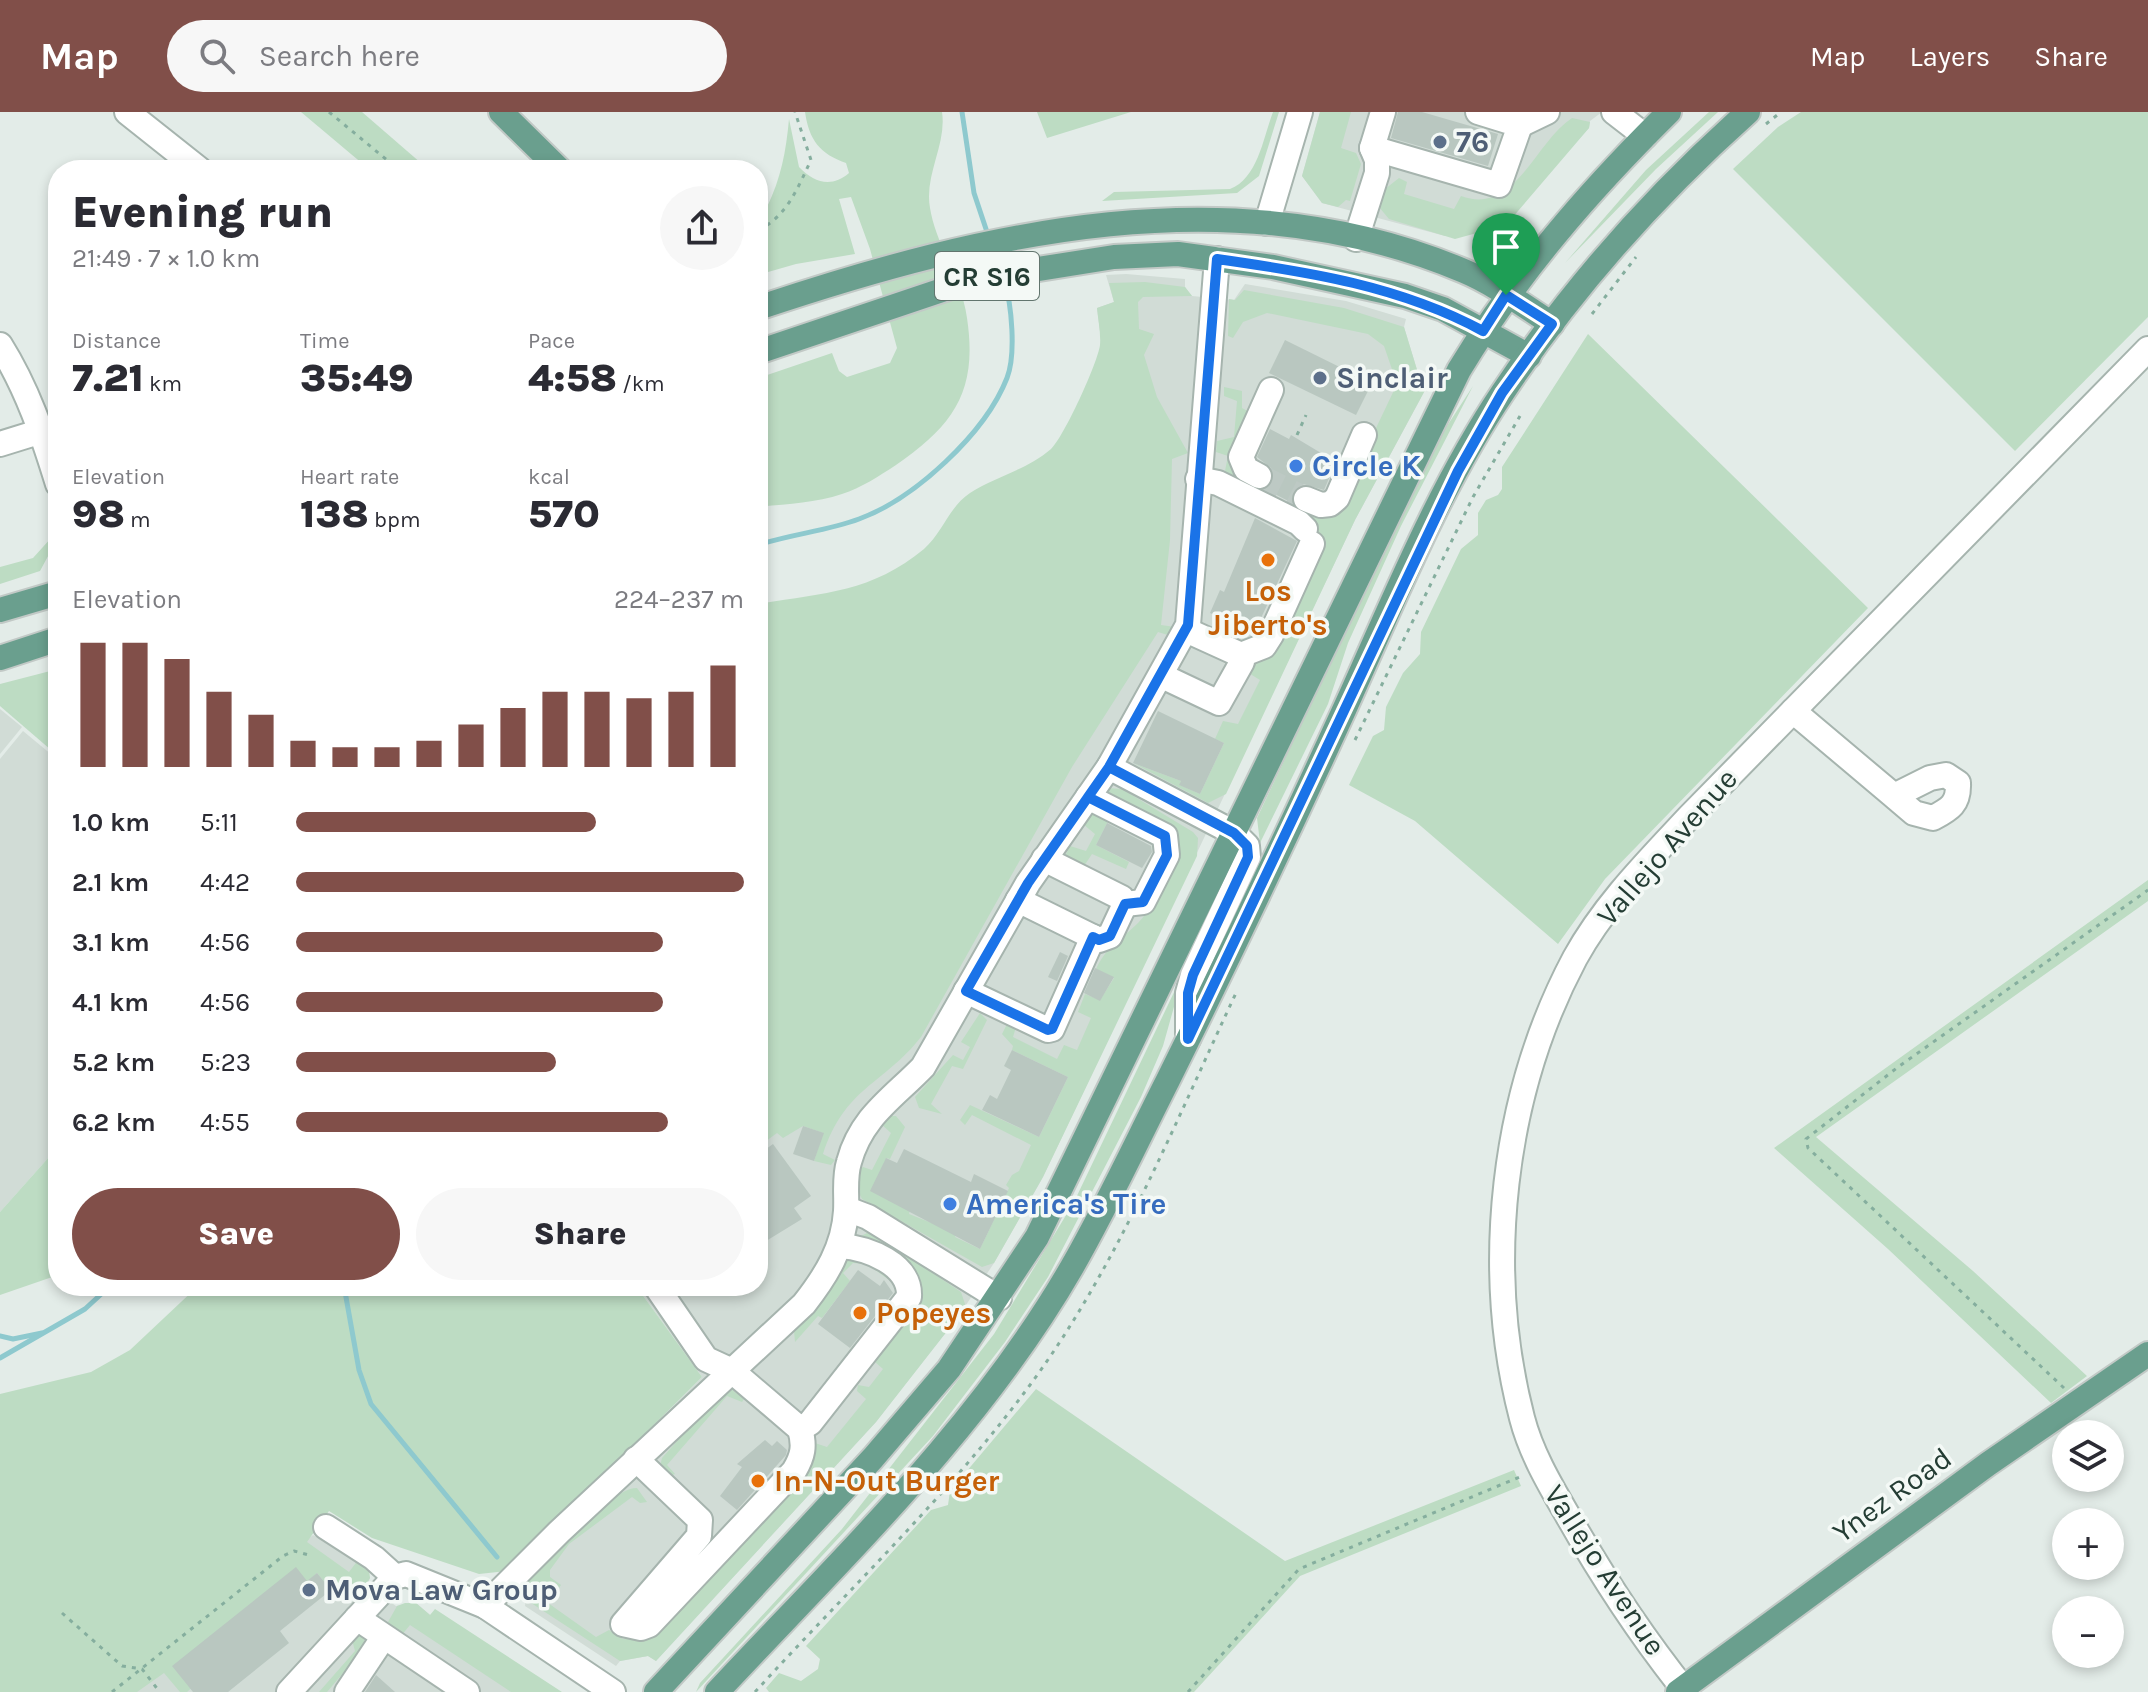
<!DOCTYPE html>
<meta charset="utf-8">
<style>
:root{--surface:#fff;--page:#f7f7f7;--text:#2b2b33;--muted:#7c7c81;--accent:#814f49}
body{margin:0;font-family:Karla,sans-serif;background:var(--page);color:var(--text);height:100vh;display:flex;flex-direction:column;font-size:30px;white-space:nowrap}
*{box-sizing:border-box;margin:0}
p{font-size:26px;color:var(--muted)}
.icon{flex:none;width:44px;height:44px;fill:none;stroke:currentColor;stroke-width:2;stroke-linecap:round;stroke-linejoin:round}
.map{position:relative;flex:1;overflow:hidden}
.details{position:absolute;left:48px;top:48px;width:720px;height:1136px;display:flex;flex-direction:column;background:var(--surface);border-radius:32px;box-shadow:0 4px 12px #0003}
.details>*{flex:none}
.buttons{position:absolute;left:2052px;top:1308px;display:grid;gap:16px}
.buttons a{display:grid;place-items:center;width:72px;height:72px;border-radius:50%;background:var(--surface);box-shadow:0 4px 12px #0003;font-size:40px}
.pin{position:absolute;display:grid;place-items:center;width:68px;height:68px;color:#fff;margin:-82px -34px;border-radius:50% 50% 50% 0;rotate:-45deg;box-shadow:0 0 8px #0007}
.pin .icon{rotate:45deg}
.round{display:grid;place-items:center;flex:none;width:84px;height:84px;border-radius:42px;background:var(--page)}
.head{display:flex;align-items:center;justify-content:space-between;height:136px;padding:0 24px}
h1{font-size:44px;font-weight:800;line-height:60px}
.stats{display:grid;grid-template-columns:repeat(3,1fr);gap:12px;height:136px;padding:8px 24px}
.stats div{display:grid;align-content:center}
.stats b{font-size:40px;font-weight:800}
.stats small{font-size:22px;font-weight:400}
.stats p{font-size:22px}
.chart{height:224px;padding:16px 24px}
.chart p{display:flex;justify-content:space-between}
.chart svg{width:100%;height:144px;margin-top:8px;stroke:var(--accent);stroke-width:6}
.button{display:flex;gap:16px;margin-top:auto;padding:16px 24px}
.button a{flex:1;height:92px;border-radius:48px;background:var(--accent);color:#fff;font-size:32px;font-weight:800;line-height:92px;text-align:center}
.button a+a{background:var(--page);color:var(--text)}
ul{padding:0 24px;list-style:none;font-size:26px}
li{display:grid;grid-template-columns:128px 96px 1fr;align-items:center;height:60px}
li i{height:20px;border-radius:10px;background:var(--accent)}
header{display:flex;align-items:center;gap:48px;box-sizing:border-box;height:112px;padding:0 40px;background:var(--accent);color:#fff}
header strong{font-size:38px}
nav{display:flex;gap:44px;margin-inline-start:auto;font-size:28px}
.search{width:560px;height:72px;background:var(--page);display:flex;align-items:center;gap:20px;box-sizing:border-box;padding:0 28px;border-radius:44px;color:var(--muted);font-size:30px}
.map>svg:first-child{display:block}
.built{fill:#d1dcd6}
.green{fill:#bddcc3}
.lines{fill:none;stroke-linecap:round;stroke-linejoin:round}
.stream{stroke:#8ec9ce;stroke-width:5}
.building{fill:#b9c7c0}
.minor-tunnel{stroke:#bdc9c4;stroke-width:24;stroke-dasharray:24 12;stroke-linecap:butt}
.minor-casing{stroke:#a6b4ae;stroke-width:28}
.major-casing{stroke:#c2c9c6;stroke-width:28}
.path{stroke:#85ae9e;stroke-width:3;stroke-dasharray:4 6;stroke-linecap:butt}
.minor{stroke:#fff;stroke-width:24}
.major{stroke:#6a9f8e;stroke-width:24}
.route-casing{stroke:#fff;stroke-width:16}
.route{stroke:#1a73e8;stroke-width:10}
.service-dot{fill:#5c6f8a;stroke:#f4f9f6;stroke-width:3}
.shop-dot{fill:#3f7fe0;stroke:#f4f9f6;stroke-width:3}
.food-dot{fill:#e8710a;stroke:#f4f9f6;stroke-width:3}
.labels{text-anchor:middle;stroke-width:7;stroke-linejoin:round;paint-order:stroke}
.shield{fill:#f4f9f6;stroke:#62756e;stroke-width:2}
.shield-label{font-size:28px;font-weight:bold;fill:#243d34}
.service-label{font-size:30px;font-weight:bold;fill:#4e5e75;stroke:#f4f9f6;text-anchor:start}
.shop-label{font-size:30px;font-weight:bold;fill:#366cbe;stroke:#f4f9f6;text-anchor:start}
.food-label{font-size:30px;font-weight:bold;fill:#c56008;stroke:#f4f9f6;text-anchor:start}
.street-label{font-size:30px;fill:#243d34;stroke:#f4f9f6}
</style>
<header>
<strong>Map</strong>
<div class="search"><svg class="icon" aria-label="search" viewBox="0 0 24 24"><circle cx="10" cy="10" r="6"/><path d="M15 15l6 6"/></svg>Search here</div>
<nav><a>Map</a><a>Layers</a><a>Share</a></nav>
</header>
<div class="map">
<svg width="2148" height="1580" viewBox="0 0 2148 1580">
<rect width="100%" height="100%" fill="#e3ece8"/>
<g class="built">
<polygon points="1320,0 1602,0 1590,9 1589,16 1576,30 1445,124 1322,91 1302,64"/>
<polygon points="1126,162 1185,167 1185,175 1192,184 1234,188 1245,172 1346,189 1406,207 1404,215 1418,261 1430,269 1355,408 1043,1065 994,1151 960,1202 876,1310 656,1549 648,1544 620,1549 616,1554 525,1494 527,1478 507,1459 702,1265 636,1174 758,1174 758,1019 1137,507 1097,196 1114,190 1106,163"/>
<polygon points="0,597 22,615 0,642"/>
<polygon points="23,619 58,648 58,1035 0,1100 0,647"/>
<polygon points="313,1423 364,1452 370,1466 367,1474 396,1494 416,1491 521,1580 120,1580"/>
</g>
<g class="green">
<polygon points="301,0 362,0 429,58 370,58"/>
<path d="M805 0H942C947 32 924 63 930 96 936 133 962 167 967 206 978 279 954 313 896 353 879 364 861 376 842 382 815 391 786 392 758 395V266L832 241 839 259 847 265 890 251 897 236 870 137 851 85 839 87 855 142 796 152 758 163V99L767 95C781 66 786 40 789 7L799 55C814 71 832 76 849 61L846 51C820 42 809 28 805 0Z"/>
<polygon points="1037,0 1131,0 1047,26"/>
<path d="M1273 0H1279L1259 64 1237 81 1102 89 1114 80 1230 77C1258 66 1263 26 1273 0Z"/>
<polygon points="1320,0 1351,0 1341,36 1356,41 1361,52 1350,89 1346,88 1338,95 1322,91 1302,64"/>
<polygon points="1709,0 1718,0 1656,57 1565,151 1646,58"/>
<polygon points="1801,0 2148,0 2148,205 2015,339 1733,57 1778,15"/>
<path d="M1572 6 1590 10 1589 16 1506 113 1455 127 1389 107 1379 95 1385 77 1399 66 1407 70 1404 82 1454 97 1461 84C1515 104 1535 30 1572 6Z"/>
<path d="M1145 170 1185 175 1192 184 1143 185 1138 190 1139 217 1154 222 1144 243 1157 285 1188 341 1172 347 1170 428 1161 513 1175 515 1171 524 1158 520 1072 655 921 925C883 973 845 975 823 1042L835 1048 831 1053 814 1049 823 1021 803 1014 783 1026 777 1021 758 1035V492C822 481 871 481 924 437 943 420 949 395 970 381 996 364 1027 358 1051 337 1064 325 1098 250 1100 233 1101 221 1098 208 1097 196L1114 190 1109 171Z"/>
<polygon points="1244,178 1344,196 1404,215 1418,261 1430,269 1355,408 1226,682 1208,691 1133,651 1181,669 1180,673 1200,682 1224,631 1215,627 1223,609 1238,612 1260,568 1247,560 1322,427 1316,413 1214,362 1215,356 1225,359 1228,344 1216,340 1217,329 1234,325 1237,289 1224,284 1224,275 1242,279 1242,296 1251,301 1255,375 1301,397 1316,397 1367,335 1397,272 1384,234 1368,222 1267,201 1243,210 1233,226 1228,224 1229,187 1235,188"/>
<polygon points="1588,222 1868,496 1605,767 1558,832 1415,709 1349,673 1373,624 1384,618 1386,595 1403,561 1420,542 1421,520 1461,437 1478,423 1478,401 1486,388 1498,383 1502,377 1502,355"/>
<polygon points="1473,274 1401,414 1348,531 1328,592 1260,731 1257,706 1395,414 1445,317"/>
<polygon points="52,425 54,433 40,459 0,472 0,455 33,446"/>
<polygon points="58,557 58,644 0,594 0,572"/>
<path d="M1108 676 1122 677 1193 720 1198 726 1197 744 1043 1065 994 1151 982 1155 862 1087C856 1077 853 1062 863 1055L872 1058 891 1021 881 1012 887 1004H896L905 1015 890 1047 886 1046 910 1098 909 1102 957 1121 955 1125 980 1137 1009 1076 1006 1073 1012 1063 1019 1059 1031 1033 972 1003 965 1013 960 1008 970 993 1039 1025 1068 965 1012 938 1013 934 1002 922 1008 910 1016 915 1013 925 1057 947 1064 933 1077 938 1091 906 1078 900 1085 882 1100 888 1114 866 1096 857C1108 832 1121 828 1138 811 1153 796 1165 764 1173 744L1105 682Z"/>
<polygon points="1098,699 1110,705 1096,733 1129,750 1126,757 1092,742 1082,757 1064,746 1070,734 1086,739 1095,722 1083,712 1090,702"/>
<polygon points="1238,746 1179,877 1163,934 1141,985 1048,1165 1005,1230 933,1324 696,1580 700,1571 842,1417 994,1222 1074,1090"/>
<polygon points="2148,768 2148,789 1816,1025 1973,1159 2087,1264 2051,1291 1888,1137 1774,1036"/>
<polygon points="980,901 987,908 963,957 952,954 931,992 942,1002 919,996 915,985 953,943 963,948 970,935 961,930"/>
<polygon points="58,1035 58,1163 0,1183 0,1100"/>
<path d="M867 1121 879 1125 961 1180 966 1195 876 1310 656 1549 648 1544 620 1549 528 1489 523 1474C540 1453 612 1374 637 1376L647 1390 640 1391 632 1385 569 1432 550 1458V1465L561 1473 548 1491 596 1525 609 1518 623 1527H639L805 1350 815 1331 827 1335 866 1287 857 1279 858 1273 869 1275 883 1257 875 1250C931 1177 946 1177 857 1126Z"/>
<polygon points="862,1144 900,1171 891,1198 885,1194 897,1178 896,1173 867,1152 853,1151 843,1161 850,1169 822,1206 818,1204 795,1230 794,1219 825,1185 848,1145"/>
<polygon points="198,1174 636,1174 702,1265 507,1459 479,1462 372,1426 329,1399 307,1430 349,1460 358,1448 369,1458 370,1466 357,1487 343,1478 336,1484 317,1461 187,1580 180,1580 164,1561 137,1580 0,1580 0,1282 91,1260 130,1238"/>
<polygon points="731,1277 744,1287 742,1290 727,1284 667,1353 675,1362 670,1364 660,1354 662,1346 721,1280"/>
<polygon points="1036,1277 1285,1449 1514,1358 1521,1374 1300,1464 1194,1580 769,1580 766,1576 779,1561 801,1569 818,1557 820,1547 806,1534 931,1398 948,1393 950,1379"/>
<polygon points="405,1491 416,1491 430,1503 435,1497 562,1580 511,1580 410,1513 401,1524 388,1510 397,1494"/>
<polygon points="358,1521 363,1524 366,1534 327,1580 319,1580 355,1539 352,1528"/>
</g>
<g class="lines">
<g class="stream">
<polyline points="962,0 974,81 989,126"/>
<path d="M758 433C791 422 827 419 859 407 914 387 985 322 1007 266 1016 243 1012 192 1004 169"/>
<polyline points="344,1174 359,1258 371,1292 497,1445"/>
<polyline points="0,1224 13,1227 42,1221"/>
<polyline points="0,1246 85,1197 110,1174"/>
</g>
</g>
<g class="building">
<polygon points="1398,0 1422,0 1498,22 1488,54 1391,26"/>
<polygon points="1285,228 1372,271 1356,303 1269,261"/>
<polygon points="1270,317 1289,327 1291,323 1336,350 1324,378 1303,372 1292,381 1292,391 1265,377 1272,372 1274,363 1271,356 1257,345"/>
<polygon points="1255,406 1297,429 1254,521 1210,501 1220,478 1224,480"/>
<polygon points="1158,599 1224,631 1200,682 1179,673 1181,669 1133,651"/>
<polygon points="1107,711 1151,734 1152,740 1142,756 1096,733"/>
<polygon points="1060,840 1068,844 1057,869 1048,865"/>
<polygon points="1095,856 1114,865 1100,889 1084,881"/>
<polygon points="1012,938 1068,965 1039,1025 982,998 990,983 997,987 1011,958 1004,954"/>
<polygon points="803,1014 824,1021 814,1049 793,1042"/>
<polygon points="773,1032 811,1084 794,1096 802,1107 758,1134 758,1043"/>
<polygon points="904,1037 971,1070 974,1062 1008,1079 980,1137 870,1079 886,1046 897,1051"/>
<polygon points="858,1158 880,1174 884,1168 893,1181 850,1236 818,1212"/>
<polygon points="765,1328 772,1334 777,1329 787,1338 786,1343 737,1398 720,1384 742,1355 737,1352"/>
<polygon points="296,1455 307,1469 317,1461 331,1478 280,1519 289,1531 228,1580 193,1580 172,1554"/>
<polygon points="376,1563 395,1580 365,1580"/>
</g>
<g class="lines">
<polyline class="minor-tunnel" points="1259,364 1306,387"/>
<defs>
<g id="minor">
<polyline points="127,0 200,58"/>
<polyline points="1614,0 1645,24"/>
<polyline points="1520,13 1547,0"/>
<polyline points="1372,36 1499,73 1520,13 1478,0"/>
<polyline points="1267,111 1300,0"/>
<polyline points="1356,127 1377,61 1377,48 1372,36 1383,0"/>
<path d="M0 233C27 276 43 323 58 372"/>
<polyline points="0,332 58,314"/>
<polyline points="1259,364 1246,357 1241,345 1271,278"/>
<polyline points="1198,367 1218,371 1299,411 1305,417"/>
<polyline points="1306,387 1321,393 1330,392 1337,386 1364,323"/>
<polyline points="1241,543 1264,534 1271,523 1312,432"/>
<polyline points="1162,564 1219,591 1242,550 1241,543 1186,518"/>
<path d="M1793 599 1894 684 1930 666 1946 663 1958 671C1959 692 1950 697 1933 706L1914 701 1894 684"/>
<polyline points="1109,655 1234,721 1247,734 1248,745 1193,863 1188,881 1188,927"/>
<polyline points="1088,685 1165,724 1167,743 1143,790 1125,792"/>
<polyline points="1018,788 1099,828 1110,824 1125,792 1122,786 1044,747"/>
<polyline points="966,879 1048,918 1052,917 1093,825"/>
<polyline points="847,1097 868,1105 999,1186"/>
<path d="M800 1317 810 1311 909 1185C911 1152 868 1136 840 1134"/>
<path d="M636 1347 700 1408 699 1424 623 1512 641 1516 649 1513 794 1359C803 1344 805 1334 800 1317L732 1259 706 1247 656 1174"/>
<polyline points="326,1415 374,1446 395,1465"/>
<path d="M485 1494 559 1420 804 1192C826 1164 844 1135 846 1099 847 1082 844 1066 849 1050 861 1005 893 986 923 955L1028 771 1109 655 1188 513 1217 147"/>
<polyline points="357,1506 467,1580"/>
<polyline points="289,1580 395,1465 406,1462 485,1494 613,1580"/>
<polyline points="347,1580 383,1526"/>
<path d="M1686 1580C1642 1525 1603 1466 1568 1404 1550 1373 1531 1341 1522 1306 1483 1156 1502 983 1575 846 1604 793 1648 749 1689 705L2148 237"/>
</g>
<g id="major">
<polyline points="501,0 560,58"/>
<path d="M758 196C985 120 1233 61 1464 159 1495 172 1524 194 1552 212"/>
<polyline points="758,240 975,167 1114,145 1178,142 1273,155 1405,184 1443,197 1529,244"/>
<polyline points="0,498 58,481"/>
<polyline points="0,546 58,527"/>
<path d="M656 1580 873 1346 949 1257 1037 1125 1459 258C1517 162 1589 79 1669 0"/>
<path d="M717 1580C842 1446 980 1315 1072 1155 1107 1094 1136 1031 1168 968 1229 845 1288 721 1345 596 1393 490 1438 377 1503 280 1572 176 1655 83 1748 0"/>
<polyline points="1678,1580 1988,1352 2148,1242"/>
</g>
</defs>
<use href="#minor" class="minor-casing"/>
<use href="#major" class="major-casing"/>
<g class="path">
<polyline points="329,0 399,58"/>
<polyline points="1766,12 1781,0"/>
<path d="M758 118C787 105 798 75 811 48L795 0"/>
<polyline points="1592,202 1636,145"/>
<polyline points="1297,323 1306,303"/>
<polyline points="1355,628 1473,385 1520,304"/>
<polyline points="2064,1276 1808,1036 1806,1027 1898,955 2148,778"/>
<polyline points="62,1501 122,1554 142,1557 159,1579"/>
<polyline points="112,1580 283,1444 294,1439 309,1443"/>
<path d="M755 1580C847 1479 949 1383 1030 1273 1117 1155 1174 1013 1236 881"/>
<polyline points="1188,1580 1299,1457 1522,1364"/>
</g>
<use href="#minor" class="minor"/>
<use href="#major" class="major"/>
</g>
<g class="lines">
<defs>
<path id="route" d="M1506 183 1483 219C1400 174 1309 160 1217 147L1188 513 1109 655 1028 771 966 879 1048 918 1052 917 1093 825 1099 828 1110 824 1125 792 1143 790 1167 743 1165 724 1088 685 1109 655 1234 721 1247 734 1248 745 1193 863 1188 881V927L1458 359 1502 281 1552 212 1506 183"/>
</defs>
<use href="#route" class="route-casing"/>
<use href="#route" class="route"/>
</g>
<g class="service-dot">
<circle cx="1440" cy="30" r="8"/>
<circle cx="1320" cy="266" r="8"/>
<circle cx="309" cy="1478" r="8"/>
</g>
<g class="shop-dot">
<circle cx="1296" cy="354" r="8"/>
<circle cx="950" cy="1092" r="8"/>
</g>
<g class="food-dot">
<circle cx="1268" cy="448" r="8"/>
<circle cx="860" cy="1201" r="8"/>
<circle cx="758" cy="1369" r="8"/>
</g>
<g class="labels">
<rect class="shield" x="935" y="140" width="104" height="48" rx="6"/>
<g class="shield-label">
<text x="987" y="174">CR S16</text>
</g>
<g class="service-label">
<text x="1456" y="40">76</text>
<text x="1336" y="276">Sinclair</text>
<text x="325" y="1488">Mova Law Group</text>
</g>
<g class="shop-label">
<text x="1312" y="364">Circle K</text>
<text x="966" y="1102">America's Tire</text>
</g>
<g class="food-label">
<text x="1268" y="489" text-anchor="middle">Los<tspan x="1268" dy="34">Jiberto's</tspan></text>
<text x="876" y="1211">Popeyes</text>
<text x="774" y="1379">In-N-Out Burger</text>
</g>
<g class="street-label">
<text transform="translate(1667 735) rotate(-49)" y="10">Vallejo Avenue</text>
<text transform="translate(1892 1383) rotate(-36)" y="10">Ynez Road</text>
<text transform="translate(1605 1458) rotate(57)" y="10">Vallejo Avenue</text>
</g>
</g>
</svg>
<div class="buttons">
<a><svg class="icon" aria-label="layers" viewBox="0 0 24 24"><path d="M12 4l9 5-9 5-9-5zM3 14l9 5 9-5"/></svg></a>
<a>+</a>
<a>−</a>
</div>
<div class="pin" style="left:1506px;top:183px;background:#1e9e55"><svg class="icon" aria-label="arrive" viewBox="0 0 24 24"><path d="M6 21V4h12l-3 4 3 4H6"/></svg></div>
<section class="details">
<div class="head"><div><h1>Evening run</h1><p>21:49 · 7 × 1.0 km</p></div><a class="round"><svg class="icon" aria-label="share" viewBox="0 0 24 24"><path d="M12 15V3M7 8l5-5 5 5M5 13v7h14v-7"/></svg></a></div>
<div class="stats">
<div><p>Distance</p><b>7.21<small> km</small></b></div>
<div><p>Time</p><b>35:49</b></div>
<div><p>Pace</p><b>4:58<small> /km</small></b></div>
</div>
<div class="stats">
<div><p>Elevation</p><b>98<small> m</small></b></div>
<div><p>Heart rate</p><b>138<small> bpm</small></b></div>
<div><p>kcal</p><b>570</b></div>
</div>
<div class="chart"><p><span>Elevation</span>224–237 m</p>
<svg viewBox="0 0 160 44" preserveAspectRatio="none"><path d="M5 44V6M15 44V6M25 44V11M35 44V21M45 44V28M55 44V36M65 44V38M75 44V38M85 44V36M95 44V31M105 44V26M115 44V21M125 44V21M135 44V23M145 44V21M155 44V13"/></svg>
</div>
<ul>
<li><b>1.0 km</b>5:11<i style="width:67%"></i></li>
<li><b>2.1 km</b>4:42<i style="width:100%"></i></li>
<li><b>3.1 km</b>4:56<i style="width:82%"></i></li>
<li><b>4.1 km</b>4:56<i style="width:82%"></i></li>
<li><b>5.2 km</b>5:23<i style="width:58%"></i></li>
<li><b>6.2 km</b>4:55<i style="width:83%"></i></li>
</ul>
<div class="button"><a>Save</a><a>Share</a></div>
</section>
</div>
